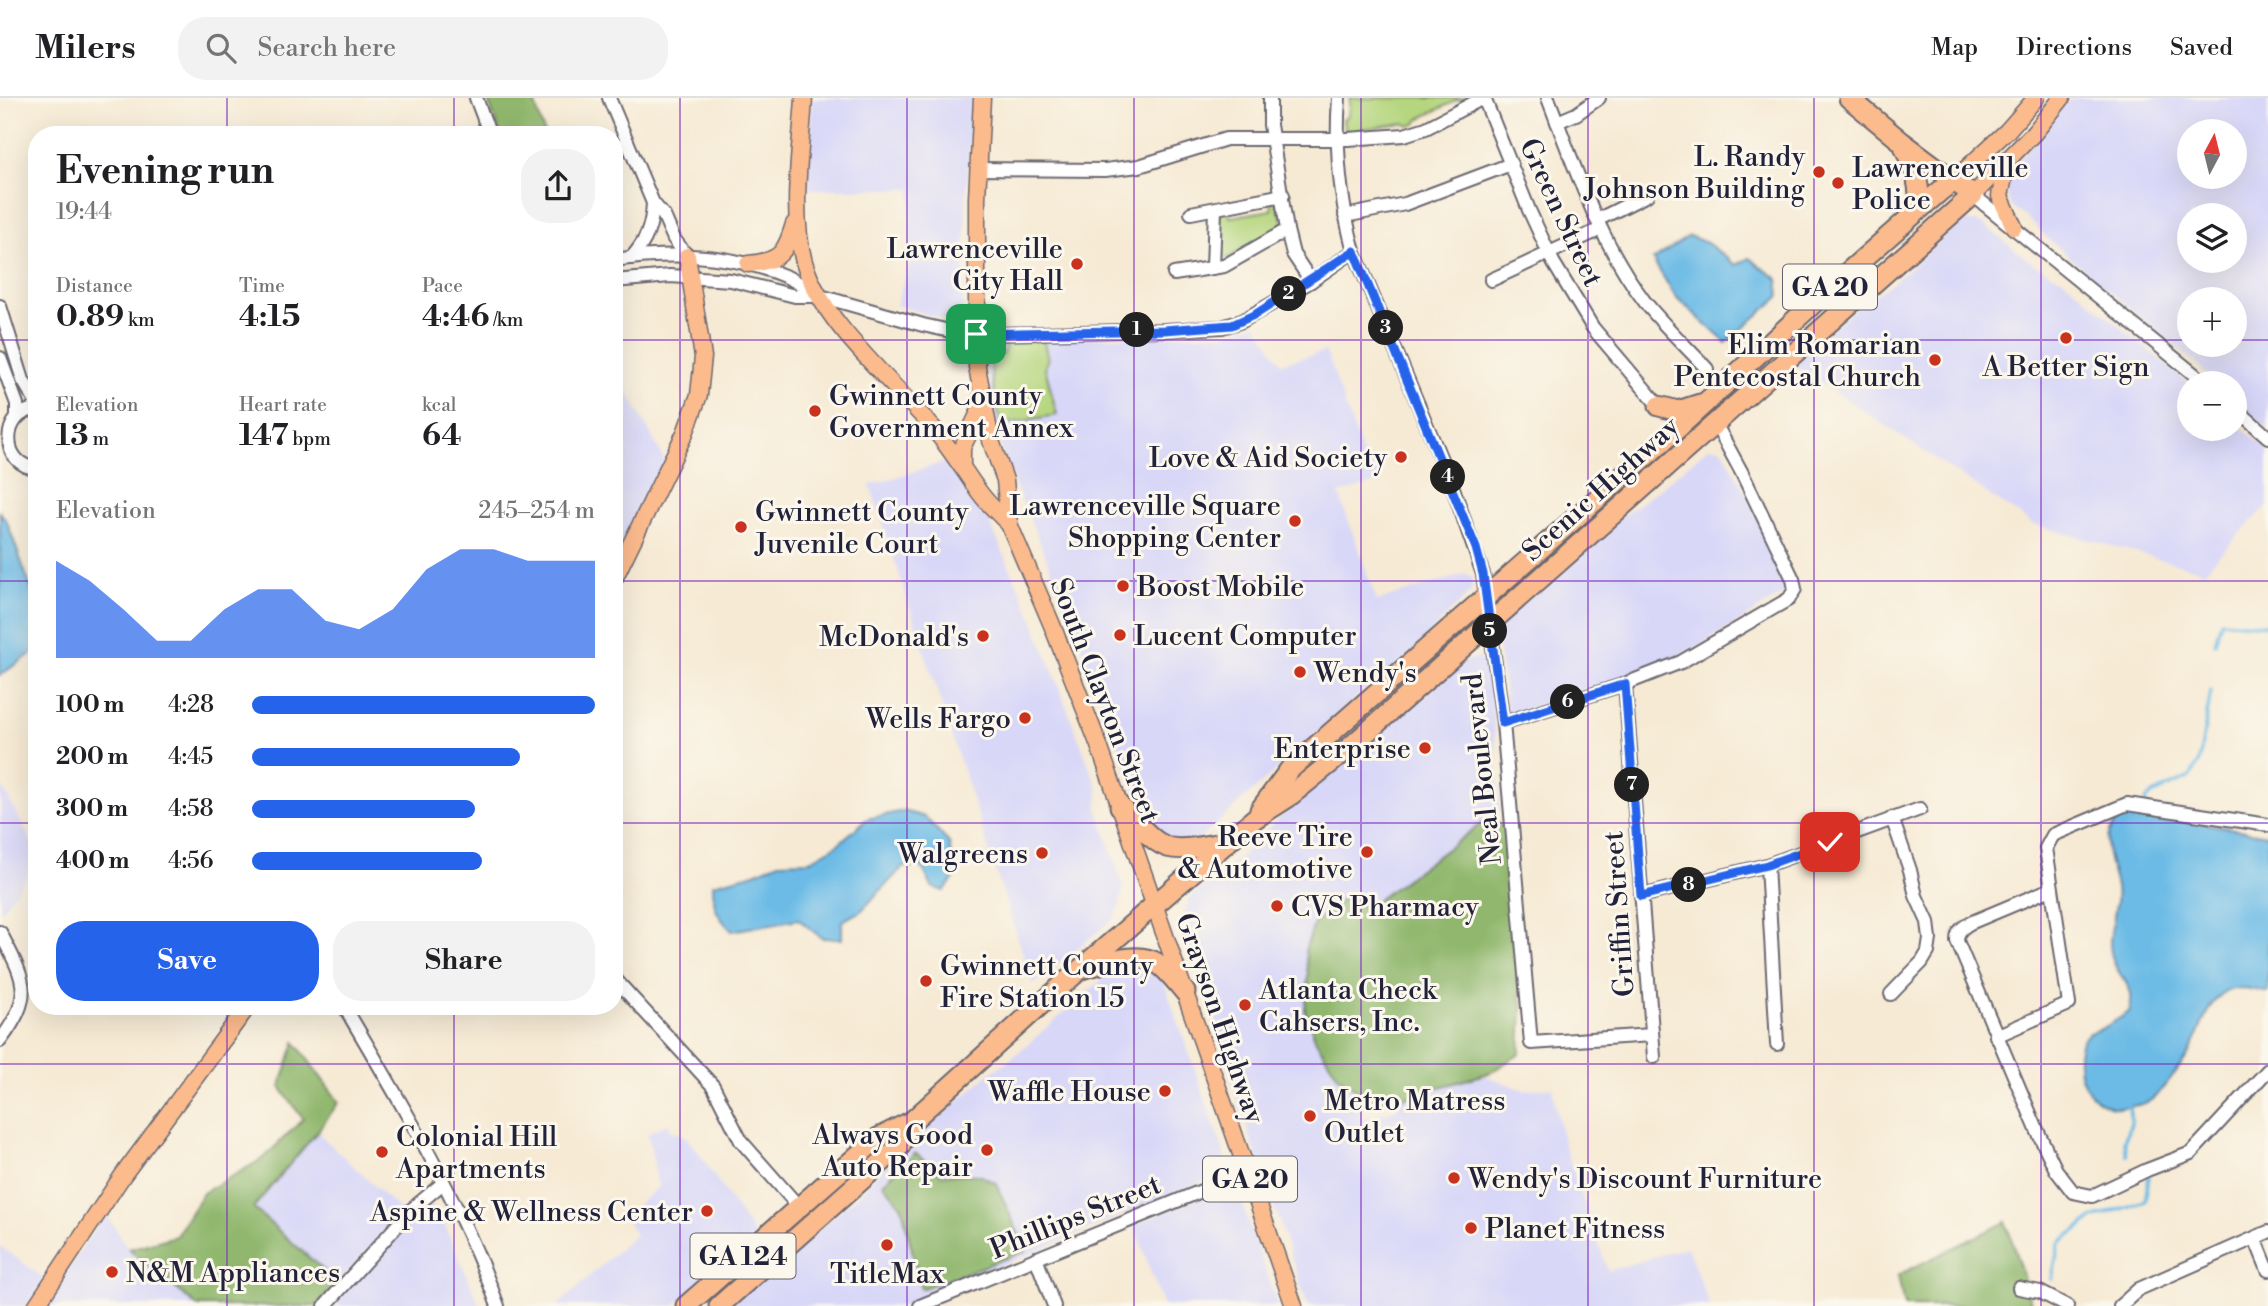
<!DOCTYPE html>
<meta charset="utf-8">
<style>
:root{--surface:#fff;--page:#f2f2f2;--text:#202124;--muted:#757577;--line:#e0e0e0;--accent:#2563eb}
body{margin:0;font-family:"Libre Bodoni",serif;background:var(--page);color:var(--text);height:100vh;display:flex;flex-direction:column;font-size:26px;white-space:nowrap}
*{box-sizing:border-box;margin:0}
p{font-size:23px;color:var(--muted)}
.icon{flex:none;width:38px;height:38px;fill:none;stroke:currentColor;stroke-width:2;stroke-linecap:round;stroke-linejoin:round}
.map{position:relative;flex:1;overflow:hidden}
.drawer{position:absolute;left:28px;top:28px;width:595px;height:889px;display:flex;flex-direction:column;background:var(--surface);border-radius:28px;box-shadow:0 7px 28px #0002}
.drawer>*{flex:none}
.needle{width:46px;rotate:7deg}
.fabs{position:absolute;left:2177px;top:21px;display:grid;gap:14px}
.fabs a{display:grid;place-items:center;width:70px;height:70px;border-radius:50%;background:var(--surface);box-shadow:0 7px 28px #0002;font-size:35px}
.pin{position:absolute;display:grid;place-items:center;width:60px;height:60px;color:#fff;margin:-30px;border-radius:14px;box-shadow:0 4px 10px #0006}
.km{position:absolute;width:35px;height:35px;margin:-18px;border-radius:50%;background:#222;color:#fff;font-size:19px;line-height:35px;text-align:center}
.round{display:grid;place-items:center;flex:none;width:74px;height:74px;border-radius:28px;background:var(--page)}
.summary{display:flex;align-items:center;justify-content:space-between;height:119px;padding:0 28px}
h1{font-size:38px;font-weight:800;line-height:52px}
.figures{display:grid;grid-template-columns:repeat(3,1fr);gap:10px;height:119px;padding:7px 28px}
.figures div{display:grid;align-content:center}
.figures b{font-size:30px;font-weight:800}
.figures small{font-size:19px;font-weight:400}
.figures p{font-size:19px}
.chart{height:196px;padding:14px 28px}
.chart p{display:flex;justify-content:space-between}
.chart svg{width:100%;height:126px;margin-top:7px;fill:var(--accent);opacity:.7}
.cta{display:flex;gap:14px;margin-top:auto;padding:14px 28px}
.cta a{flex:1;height:80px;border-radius:28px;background:var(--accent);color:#fff;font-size:28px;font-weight:800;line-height:80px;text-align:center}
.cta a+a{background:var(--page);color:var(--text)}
ul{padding:0 28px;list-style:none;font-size:23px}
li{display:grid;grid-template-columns:112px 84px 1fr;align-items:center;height:52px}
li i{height:18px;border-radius:9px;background:var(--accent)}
header{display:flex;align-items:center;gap:42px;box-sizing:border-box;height:98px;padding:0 35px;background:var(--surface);border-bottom:2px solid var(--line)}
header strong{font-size:33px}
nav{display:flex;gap:38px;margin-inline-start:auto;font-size:24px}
.search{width:490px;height:63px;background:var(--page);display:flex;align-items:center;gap:18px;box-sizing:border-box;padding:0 24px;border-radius:28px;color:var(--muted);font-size:26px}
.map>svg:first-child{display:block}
.built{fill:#d8d7f8;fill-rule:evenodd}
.green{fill:#b5d67e;stroke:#6c7c5c;stroke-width:2}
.forest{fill:#90b76d;stroke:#596c54;stroke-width:2}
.water{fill:#6cbbe6;stroke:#476e90;stroke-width:2}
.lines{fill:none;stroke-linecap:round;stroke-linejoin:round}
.stream{stroke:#6cbbe6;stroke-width:3.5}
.minor-casing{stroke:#6c6871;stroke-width:16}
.major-casing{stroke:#6c6871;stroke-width:19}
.highway-casing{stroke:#6c6871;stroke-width:23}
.minor{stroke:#fff;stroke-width:12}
.major{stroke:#fbbb8d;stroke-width:16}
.highway{stroke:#fbbb8d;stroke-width:19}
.route-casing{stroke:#fff;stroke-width:14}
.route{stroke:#2563eb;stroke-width:9}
.grid{fill:none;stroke:#7b2cbf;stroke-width:2;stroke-opacity:0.55}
.poi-dot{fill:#c8321e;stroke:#fbf7ec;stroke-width:2.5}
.labels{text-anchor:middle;stroke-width:6;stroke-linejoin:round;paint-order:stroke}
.shield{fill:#fbf7ec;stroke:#636270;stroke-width:2}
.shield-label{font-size:26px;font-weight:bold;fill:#22223b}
.poi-label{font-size:28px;fill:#22223b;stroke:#fbf7ec;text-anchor:start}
.street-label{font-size:28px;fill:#22223b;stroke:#fbf7ec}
</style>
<header>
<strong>Milers</strong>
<div class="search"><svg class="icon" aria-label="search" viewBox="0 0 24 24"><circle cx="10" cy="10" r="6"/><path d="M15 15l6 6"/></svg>Search here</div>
<nav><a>Map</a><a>Directions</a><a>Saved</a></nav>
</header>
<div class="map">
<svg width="2268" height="1208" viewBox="0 0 2268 1208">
<rect width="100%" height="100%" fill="#fbf7ec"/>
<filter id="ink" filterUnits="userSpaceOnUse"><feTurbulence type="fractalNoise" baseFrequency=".0143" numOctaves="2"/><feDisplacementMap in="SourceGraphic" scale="14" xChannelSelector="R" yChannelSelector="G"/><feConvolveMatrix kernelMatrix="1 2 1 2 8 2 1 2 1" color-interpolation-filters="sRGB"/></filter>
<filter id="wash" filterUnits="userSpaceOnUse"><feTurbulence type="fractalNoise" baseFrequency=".00686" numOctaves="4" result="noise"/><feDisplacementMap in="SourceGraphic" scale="28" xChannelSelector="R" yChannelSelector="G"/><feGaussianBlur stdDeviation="1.57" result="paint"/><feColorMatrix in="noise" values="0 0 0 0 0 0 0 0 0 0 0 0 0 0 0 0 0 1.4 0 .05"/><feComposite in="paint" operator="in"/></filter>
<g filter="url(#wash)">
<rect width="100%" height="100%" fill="#f6ead4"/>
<g class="built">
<polygon points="812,0 972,0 967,82 963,206 962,213 955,219 945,222 896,207 910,164 911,91 808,91"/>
<path d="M2070 0H2268V330L2235 303V285H2213L2198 267 2046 139 2033 125 2010 107 2005 86 2013 68ZM2189 33H2235V79H2189ZM2189 117H2235V163H2189ZM2189 201H2235V247H2189Z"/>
<polygon points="1961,124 1977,124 1984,127 2032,165 2063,181 2189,286 2189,331 2235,331 2235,324 2268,352 2268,407 2204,473 2034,427 1792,265 1856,210 1895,183"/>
<polygon points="1256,225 1281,265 1326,253 1365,363 1376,360 1382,383 1339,396 1377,503 1465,476 1469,477 1472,481 1472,492 1387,579 1369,588 1195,745 1184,748 1149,730 1069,514 1004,360 995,328 986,264 989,255 999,245 1027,245 1047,241 1226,236"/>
<polygon points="614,268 665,363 614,466"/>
<polygon points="1709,349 1717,349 1724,353 1787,479 1788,493 1706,544 1632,579 1513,615 1509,614 1507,612 1496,530 1613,424 1652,397"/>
<polygon points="951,362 983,410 1033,521 1098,691 1098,713 1123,788 1119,811 1114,820 1033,887 870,387"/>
<polygon points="1478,560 1486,563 1490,568 1500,710 1314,856 1362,1020 1399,1011 1397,990 1467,971 1524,992 1552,989 1563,1044 1608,1173 1687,1149 1710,1208 1308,1208 1232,985 1230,962 1185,835 1185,811 1193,796 1219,780 1278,721 1396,618 1427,597 1465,563"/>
<polygon points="0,685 37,754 37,765 0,814"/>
<polygon points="1118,868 1150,869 1163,881 1224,1055 1224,1066 1216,1078 905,1208 728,1208 860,1096 876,1076 988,977 1008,963"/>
<polygon points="669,1025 669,1032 685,1038 696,1051 755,1138 674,1208 557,1208 635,1137 625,1118 658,1089 648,1035"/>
<polygon points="317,1034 401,1113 338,1185 253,1110"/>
<polygon points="1219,1092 1235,1097 1241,1104 1278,1208 1163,1208 1134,1127"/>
<polygon points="430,1108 438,1112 480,1208 334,1208 411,1122"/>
<polygon points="105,1115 129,1151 197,1208 45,1208"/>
<polygon points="0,1148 46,1182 25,1208 0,1208"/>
</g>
<g class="green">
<polygon points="1350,0 1468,0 1465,4 1457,2 1419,21 1416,26 1410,28 1404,25 1362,31 1358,35 1350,35 1344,29 1343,22 1348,18"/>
<polygon points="1275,101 1284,127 1228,160 1221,159 1218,154 1220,114 1228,112 1230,119 1272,112 1271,103"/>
<polygon points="1043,241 1048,260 1045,269 1057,317 1005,326 1001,330 992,280 991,263 1003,256 1007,244"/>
</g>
<g class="forest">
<polygon points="487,0 533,0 545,37 501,37"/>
<polygon points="1489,720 1506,731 1522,909 1520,956 1489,975 1395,1002 1372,1003 1339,979 1316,943 1305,913 1308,878 1305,852 1314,826 1344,800 1368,809"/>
<polygon points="295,944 339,1004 317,1034 253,1110 338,1185 316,1208 197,1208 129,1151 176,1138 203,1095 264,1060 303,1021 280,989"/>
<polygon points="915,1055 941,1076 979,1077 996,1085 1026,1153 921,1191 902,1109 883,1085"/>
<polygon points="2006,1124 2032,1208 1904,1208 1898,1177"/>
</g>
<g class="water">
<polygon points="1689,138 1707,145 1736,167 1749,160 1778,181 1780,198 1726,245 1675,198 1653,162"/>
<polygon points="0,414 7,424 37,507 37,552 0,577"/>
<path d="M903 713 925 719 949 745 955 779 944 793 932 789 922 769H903L861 813 842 823V841L822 840 798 821 732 833C715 816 713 809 713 786L755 775 779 764 809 763 837 747 867 721Z"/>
<path d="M2134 716 2207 726 2268 737V895C2254 891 2235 886 2222 896 2204 910 2201 934 2191 952 2187 960 2157 999 2151 1002 2142 1008 2119 1011 2109 1008 2096 1003 2085 992 2081 978 2078 968 2077 944 2087 937 2091 934 2097 933 2101 931 2111 926 2120 920 2129 914 2138 886 2118 882 2112 859 2105 836 2120 812 2116 789 2113 773 2105 757 2108 740 2110 731 2115 724 2122 717Z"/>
</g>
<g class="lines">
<g class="stream">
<polyline points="2215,545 2221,523 2268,527"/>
<polyline points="2144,717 2146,702 2153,696 2190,679 2199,664 2211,593"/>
<polyline points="2127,1057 2124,1043 2131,1026 2129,1008"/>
<polyline points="2052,1181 2059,1145 2093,1120 2145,1103 2149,1079"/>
</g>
</g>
</g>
<g filter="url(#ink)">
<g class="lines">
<defs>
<g id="minor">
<polyline points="476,0 490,37"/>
<polyline points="609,0 653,105 664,118 674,141 687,158"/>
<polyline points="1270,0 1270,27 1287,132 1293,156 1311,183"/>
<path d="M1339 0C1335 53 1340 102 1354 153L1453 390 1483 476 1503 625 1531 945 1652 937"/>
<polyline points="1484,0 1529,112 1553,164 1593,230 1659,308"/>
<path d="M1548 0C1575 70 1599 143 1645 204 1664 228 1687 249 1707 271"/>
<polyline points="1557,24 1576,16 1599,0"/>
<polyline points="978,71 1105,72 1139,68 1226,41 1348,41 1404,37 1426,30 1483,0"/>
<polyline points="1973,97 2205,285"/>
<polyline points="1191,115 1283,97"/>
<polyline points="1345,118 1405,106 1511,66"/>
<polyline points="1597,122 1647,97"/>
<path d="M631 160C647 143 652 127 653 105"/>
<path d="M614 162C671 154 733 156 787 179 798 184 809 192 820 198"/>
<polyline points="1213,170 1215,111"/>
<polyline points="1174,176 1224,168 1287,132"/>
<polyline points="1491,182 1601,131"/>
<polyline points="614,183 670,178 731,182 795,198 820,198 923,227 959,235 993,236 1164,232 1222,229 1242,223 1311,183 1354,153"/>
<polyline points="0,208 23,282 37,306"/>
<polyline points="0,260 17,306 17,318"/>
<polyline points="2235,310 2268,339"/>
<path d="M37 311C0 313 0 369 37 370"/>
<polyline points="1625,586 1654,959"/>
<polyline points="1503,625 1625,586 1681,564 1789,501 1795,491 1793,481 1742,375 1715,325"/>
<polyline points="1767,767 1777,946"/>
<path d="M2051 791 1970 825C1962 830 1957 833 1957 843L2037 1032 2056 1072 2073 1094 2092 1098 2147 1072 2191 1055 2268 972"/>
<polyline points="1641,798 1767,767 1920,711"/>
<path d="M0 834C25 883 35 896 0 943"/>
<polyline points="614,880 713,988 741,1043 799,1109"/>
<polyline points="1891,896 1922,864 1928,854 1930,841 1928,824 1916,798 1910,772 1892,720"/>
<path d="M344 908C401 1004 460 1103 498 1208"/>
<polyline points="1996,938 2069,906 2046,750 2053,737 2127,706 2268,727"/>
<polyline points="2255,1140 2268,1172"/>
<polyline points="1036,1160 1054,1208"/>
<polyline points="2019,1190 2040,1194 2067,1208"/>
<polyline points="325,1208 411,1112 443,1085"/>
<polyline points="920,1208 1248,1074"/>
<polyline points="2120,1208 2139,1191 2268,1134"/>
</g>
<g id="major">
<path d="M804 0C801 53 790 112 804 164 821 224 893 283 933 330 951 351 964 373 980 395 988 406 999 416 1009 426"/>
<polyline points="982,0 977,100 977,269 991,343 1005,382 1009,426 1052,527 1098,645 1294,1208"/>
<polyline points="2007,65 2000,98 2014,129"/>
<polyline points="1953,83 2007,33 2036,0"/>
<polyline points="1973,97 2034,35 2062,0"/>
<path d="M748 166C780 163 785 156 794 126"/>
<polyline points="962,366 962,350 982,308"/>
<polyline points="614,481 685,335 699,297 703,259 687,158"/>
<polyline points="36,1208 123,1077 248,908"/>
</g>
<g id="highway">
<path d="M1904 48C1914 71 1922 87 1918 112"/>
<polyline points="1659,308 1678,313 1700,306"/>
<path d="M1120 708C1167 756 1160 756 1227 744"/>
<polyline points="1260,712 1290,671 1679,329 1830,190 1939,94 1953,83"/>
<path d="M1085 870C1107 865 1137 853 1157 865 1168 872 1177 885 1185 894"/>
<polyline points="686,1208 878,1040 912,1023 1069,881 1254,721 1287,700 1349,650 1973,97 1902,44 1849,0"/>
<polyline points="719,1208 900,1048 912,1023"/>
</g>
</defs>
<use href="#minor" class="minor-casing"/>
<use href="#major" class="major-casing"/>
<use href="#highway" class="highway-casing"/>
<use href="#minor" class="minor"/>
<use href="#major" class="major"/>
<use href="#highway" class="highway"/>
</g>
</g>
<g class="lines" filter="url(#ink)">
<defs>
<polyline id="route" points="976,236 1164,232 1232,227 1256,216 1354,153 1476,450 1483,476 1503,625 1625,586 1641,798 1767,767 1830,744"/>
</defs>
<use href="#route" class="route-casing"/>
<use href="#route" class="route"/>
</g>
<path class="grid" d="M227 0V37M454 0V37M680 0V1208M907 0V1208M1134 0V1208M1361 0V1208M1588 0V1208M1814 0V1208M2041 0V1208M0 242H37M614 242H2189M2235 242H2268M0 483H37M614 483H2268M0 725H37M614 725H2268M227 908V1208M454 908V1208M0 966H2268"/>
<g class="poi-dot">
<circle cx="1819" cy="74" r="7"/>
<circle cx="1838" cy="85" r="7"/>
<circle cx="1077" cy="166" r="7"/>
<circle cx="2066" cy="240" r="7"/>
<circle cx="1935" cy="262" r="7"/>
<circle cx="815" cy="313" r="7"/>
<circle cx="1401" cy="359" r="7"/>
<circle cx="1295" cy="423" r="7"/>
<circle cx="741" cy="429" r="7"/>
<circle cx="1123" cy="488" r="7"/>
<circle cx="1120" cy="537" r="7"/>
<circle cx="983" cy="538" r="7"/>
<circle cx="1300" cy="574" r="7"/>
<circle cx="1025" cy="620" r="7"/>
<circle cx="1425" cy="650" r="7"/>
<circle cx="1367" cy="754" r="7"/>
<circle cx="1042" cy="755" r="7"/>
<circle cx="1277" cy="808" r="7"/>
<circle cx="926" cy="883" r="7"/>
<circle cx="1245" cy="907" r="7"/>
<circle cx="1165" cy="993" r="7"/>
<circle cx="1310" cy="1018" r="7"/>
<circle cx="987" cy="1052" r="7"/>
<circle cx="382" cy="1054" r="7"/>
<circle cx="1454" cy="1080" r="7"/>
<circle cx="707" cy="1113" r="7"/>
<circle cx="1471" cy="1130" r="7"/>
<circle cx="887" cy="1147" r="7"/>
<circle cx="112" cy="1174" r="7"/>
</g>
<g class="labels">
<g class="shield">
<rect x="1783" y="166.5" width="94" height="45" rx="5"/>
<rect x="1203" y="1058.5" width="94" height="45" rx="5"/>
<rect x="690.5" y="1135.5" width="105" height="45" rx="5"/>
</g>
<g class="shield-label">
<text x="1830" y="198">GA 20</text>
<text x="1250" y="1090">GA 20</text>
<text x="743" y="1167">GA 124</text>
</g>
<g class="poi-label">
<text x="1805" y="68" text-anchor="end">L. Randy<tspan x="1805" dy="32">Johnson Building</tspan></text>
<text x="1852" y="79">Lawrenceville<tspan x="1852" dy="32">Police</tspan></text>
<text x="1063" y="160" text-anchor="end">Lawrenceville<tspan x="1063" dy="32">City Hall</tspan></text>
<text x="1921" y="256" text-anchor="end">Elim Romarian<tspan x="1921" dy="32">Pentecostal Church</tspan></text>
<text x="2066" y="278" text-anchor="middle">A Better Sign</text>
<text x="829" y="307">Gwinnett County<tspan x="829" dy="32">Government Annex</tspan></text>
<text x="1387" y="369" text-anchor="end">Love &amp; Aid Society</text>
<text x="1281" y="417" text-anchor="end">Lawrenceville Square<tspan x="1281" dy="32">Shopping Center</tspan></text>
<text x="755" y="423">Gwinnett County<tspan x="755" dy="32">Juvenile Court</tspan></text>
<text x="1137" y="498">Boost Mobile</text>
<text x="1134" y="547">Lucent Computer</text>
<text x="969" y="548" text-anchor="end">McDonald's</text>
<text x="1314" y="584">Wendy's</text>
<text x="1011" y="630" text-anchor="end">Wells Fargo</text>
<text x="1411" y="660" text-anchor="end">Enterprise</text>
<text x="1353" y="748" text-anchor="end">Reeve Tire<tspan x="1353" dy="32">&amp; Automotive</tspan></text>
<text x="1028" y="765" text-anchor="end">Walgreens</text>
<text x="1291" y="818">CVS Pharmacy</text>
<text x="940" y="877">Gwinnett County<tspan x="940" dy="32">Fire Station 15</tspan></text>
<text x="1259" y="901">Atlanta Check<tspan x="1259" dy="32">Cahsers, Inc.</tspan></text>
<text x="1151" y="1003" text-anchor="end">Waffle House</text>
<text x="1324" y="1012">Metro Matress<tspan x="1324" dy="32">Outlet</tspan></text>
<text x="973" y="1046" text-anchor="end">Always Good<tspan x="973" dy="32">Auto Repair</tspan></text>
<text x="396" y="1048">Colonial Hill<tspan x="396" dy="32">Apartments</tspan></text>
<text x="1468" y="1090">Wendy's Discount Furniture</text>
<text x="693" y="1123" text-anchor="end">Aspine &amp; Wellness Center</text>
<text x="1485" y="1140">Planet Fitness</text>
<text x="126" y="1184">N&amp;M Appliances</text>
<text x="887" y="1185" text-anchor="middle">TitleMax</text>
</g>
<g class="street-label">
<text transform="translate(1562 114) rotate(65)" y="10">Green Street</text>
<text transform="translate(1600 390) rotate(-42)" y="10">Scenic Highway</text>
<text transform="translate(1106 602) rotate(69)" y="10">South Clayton Street</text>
<text transform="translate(1481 671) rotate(-96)" y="10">Neal Boulevard</text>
<text transform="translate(1618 816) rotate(-94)" y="10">Griffin Street</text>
<text transform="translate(1221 920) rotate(71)" y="10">Grayson Highway</text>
<text transform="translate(1075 1118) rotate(-22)" y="10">Phillips Street</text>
</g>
</g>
</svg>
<div class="fabs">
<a><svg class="needle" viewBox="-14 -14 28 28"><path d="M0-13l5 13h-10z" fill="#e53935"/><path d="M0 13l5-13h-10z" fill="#757577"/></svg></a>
<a><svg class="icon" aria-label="layers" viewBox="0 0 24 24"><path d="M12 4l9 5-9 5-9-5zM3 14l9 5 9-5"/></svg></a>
<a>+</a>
<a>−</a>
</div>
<div class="pin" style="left:976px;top:236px;background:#1e9e55"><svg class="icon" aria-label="arrive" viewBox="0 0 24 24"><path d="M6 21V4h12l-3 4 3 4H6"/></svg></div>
<div class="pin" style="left:1830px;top:744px;background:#d93025"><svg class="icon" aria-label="check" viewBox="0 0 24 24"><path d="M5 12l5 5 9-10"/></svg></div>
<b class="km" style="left:1137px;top:232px">1</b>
<b class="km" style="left:1289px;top:196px">2</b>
<b class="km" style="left:1386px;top:230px">3</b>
<b class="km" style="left:1448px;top:379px">4</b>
<b class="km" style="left:1490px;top:533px">5</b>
<b class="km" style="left:1568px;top:604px">6</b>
<b class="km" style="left:1632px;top:687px">7</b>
<b class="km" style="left:1689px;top:787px">8</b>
<section class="drawer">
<div class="summary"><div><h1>Evening run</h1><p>19:44</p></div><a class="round"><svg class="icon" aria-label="share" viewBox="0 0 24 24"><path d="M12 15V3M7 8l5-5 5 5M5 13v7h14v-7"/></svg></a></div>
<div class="figures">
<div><p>Distance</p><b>0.89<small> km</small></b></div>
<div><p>Time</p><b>4:15</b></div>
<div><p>Pace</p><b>4:46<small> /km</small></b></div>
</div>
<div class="figures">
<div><p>Elevation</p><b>13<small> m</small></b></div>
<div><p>Heart rate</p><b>147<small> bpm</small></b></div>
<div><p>kcal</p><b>64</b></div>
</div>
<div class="chart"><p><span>Elevation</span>245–254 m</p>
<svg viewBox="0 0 160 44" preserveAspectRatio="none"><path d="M0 44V10L10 17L20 27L30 38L40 38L50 27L60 20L70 20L80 31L90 34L100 27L110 13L120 6L130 6L140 10L150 10L160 10V44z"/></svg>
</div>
<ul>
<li><b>100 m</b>4:28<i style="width:100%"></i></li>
<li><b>200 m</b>4:45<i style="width:78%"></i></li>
<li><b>300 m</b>4:58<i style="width:65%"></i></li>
<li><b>400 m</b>4:56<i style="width:67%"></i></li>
</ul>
<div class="cta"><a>Save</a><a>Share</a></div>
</section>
</div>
